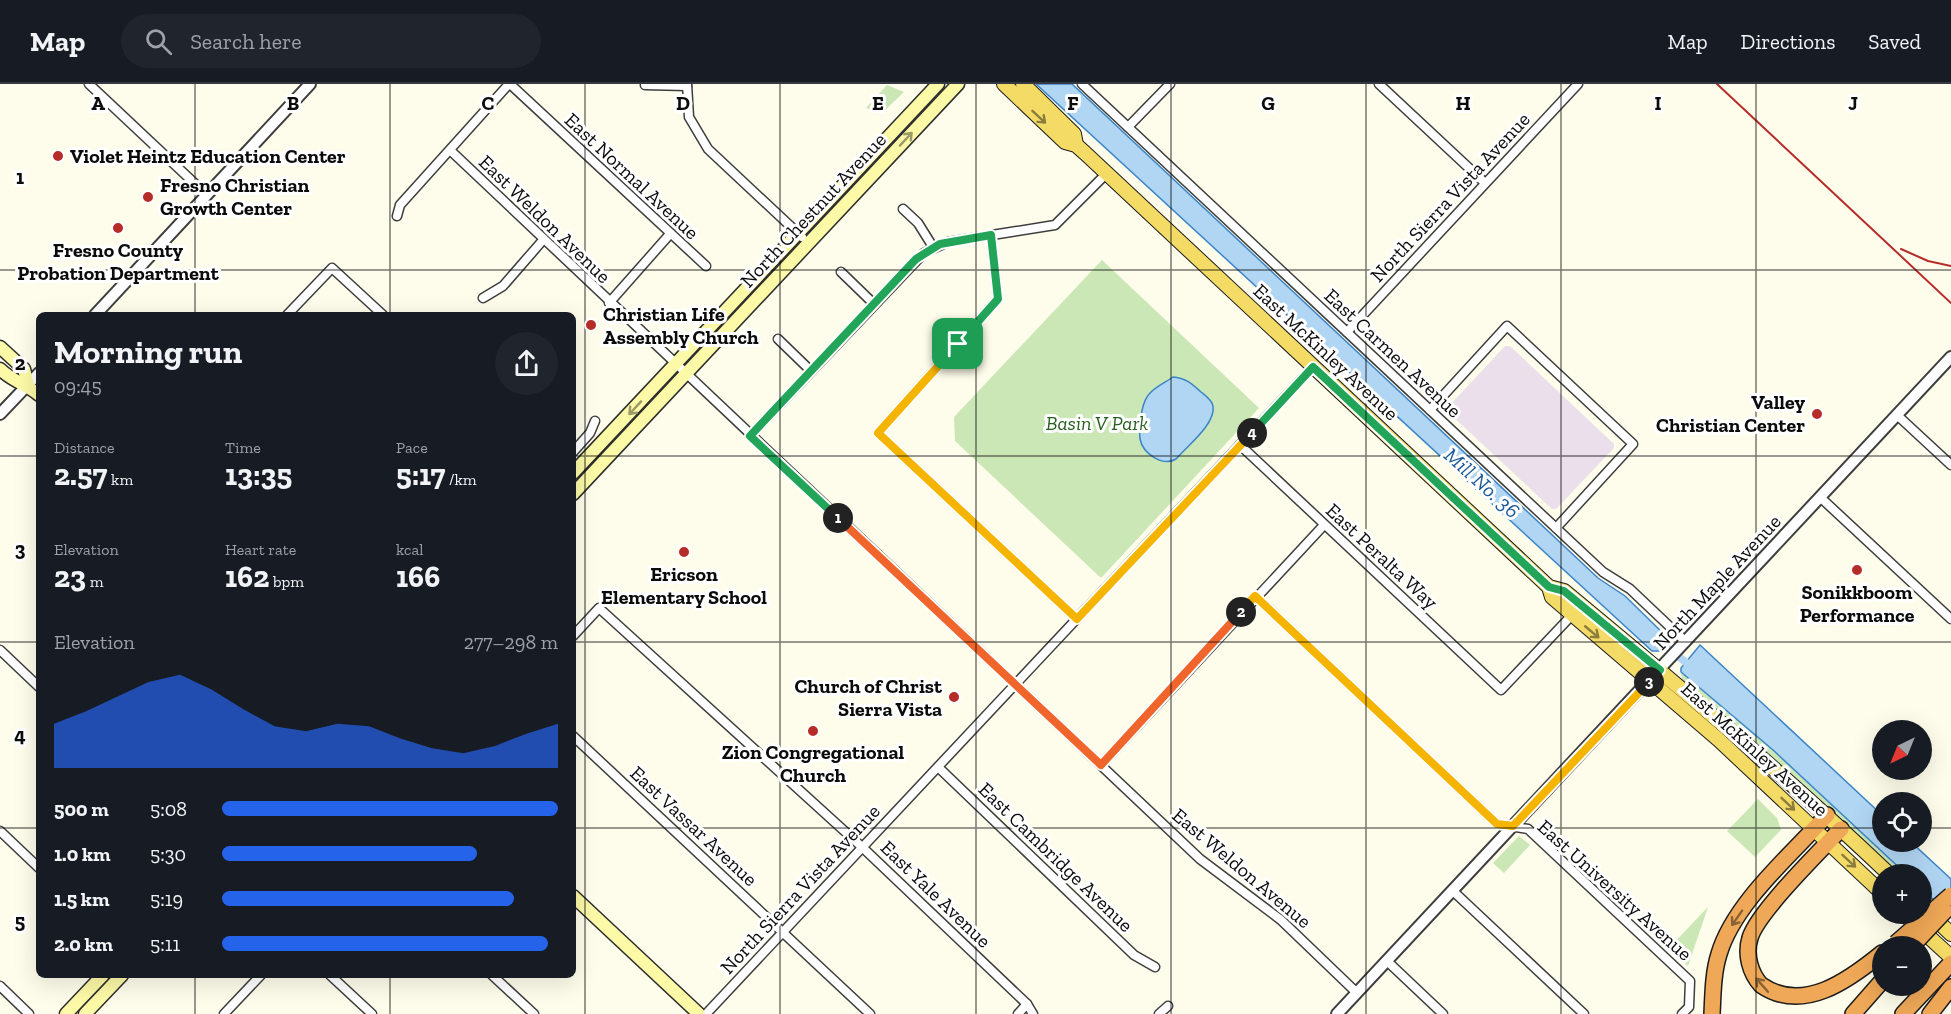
<!DOCTYPE html>
<meta charset="utf-8">
<style>
:root{--surface:#171b24;--page:#20242c;--text:#f1f3f6;--muted:#9ea1a6;--line:#363941;--accent:#2563eb}
body{margin:0;font-family:"Zilla Slab",serif;background:var(--page);color:var(--text);height:100vh;display:flex;flex-direction:column;font-size:22px;white-space:nowrap}
*{box-sizing:border-box;margin:0}
p{font-size:20px;color:var(--muted)}
.icon{flex:none;width:33px;height:33px;fill:none;stroke:currentColor;stroke-width:2;stroke-linecap:round;stroke-linejoin:round}
.map{position:relative;flex:1;overflow:hidden}
.details{position:absolute;left:36px;top:228px;width:540px;height:666px;display:flex;flex-direction:column;background:var(--surface);border-radius:9px;box-shadow:0 6px 24px #0002}
.details>*{flex:none}
.needle{width:39px;rotate:223deg}
.tools{position:absolute;left:1872px;top:636px;display:grid;gap:12px}
.tools a{display:grid;place-items:center;width:60px;height:60px;border-radius:50%;background:var(--surface);box-shadow:0 6px 24px #0002;font-size:30px}
.pin{position:absolute;display:grid;place-items:center;width:51px;height:51px;color:#fff;margin:-26px;border-radius:12px;box-shadow:0 3px 9px #0006}
.km{position:absolute;width:30px;height:30px;margin:-15px;border-radius:50%;background:#222;color:#fff;font-size:16px;line-height:30px;text-align:center}
.round{display:grid;place-items:center;flex:none;width:63px;height:63px;border-radius:32px;background:var(--page)}
.overview{display:flex;align-items:center;justify-content:space-between;height:102px;padding:0 18px}
h1{font-size:33px;font-weight:700;line-height:45px}
.stats{display:grid;grid-template-columns:repeat(3,1fr);gap:9px;height:102px;padding:6px 18px}
.stats div{display:grid;align-content:center}
.stats b{font-size:30px;font-weight:700}
.stats small{font-size:16px;font-weight:400}
.stats p{font-size:16px}
.chart{height:168px;padding:12px 18px}
.chart p{display:flex;justify-content:space-between}
.chart svg{width:100%;height:108px;margin-top:6px;fill:var(--accent);opacity:.7}
ul{padding:0 18px;list-style:none;font-size:20px}
li{display:grid;grid-template-columns:96px 72px 1fr;align-items:center;height:45px}
li i{height:15px;border-radius:8px;background:var(--accent)}
header{display:flex;align-items:center;gap:36px;box-sizing:border-box;height:84px;padding:0 30px;background:var(--surface);border-bottom:2px solid var(--line)}
header strong{font-size:28px}
nav{display:flex;gap:33px;margin-inline-start:auto;font-size:21px}
.search{width:420px;height:54px;background:var(--page);display:flex;align-items:center;gap:15px;box-sizing:border-box;padding:0 21px;border-radius:33px;color:var(--muted);font-size:22px}
.map>svg:first-child{display:block}
.industrial{fill:#eadfea}
.green{fill:#cce7b6}
.water{fill:#b1d6f4;stroke:#3b85c8;stroke-width:1.5}
.lines{fill:none;stroke-linecap:round;stroke-linejoin:round}
.canal{stroke:#b1d6f4;stroke-width:8}
.minor-casing{stroke:#3e3e3e;stroke-width:11}
.tertiary-casing{stroke:#3e3e3e;stroke-width:14}
.secondary-casing{stroke:#2d2d2d;stroke-width:15}
.primary-casing{stroke:#1c1c1c;stroke-width:16}
.motorway-casing{stroke:#1c1c1c;stroke-width:18}
.minor{stroke:#fff;stroke-width:8}
.tertiary{stroke:#fff;stroke-width:10}
.secondary{stroke:#fcf9a7;stroke-width:12}
.primary{stroke:#f4db65;stroke-width:14}
.motorway{stroke:#efa857;stroke-width:15}
.rail{stroke:#b62c29;stroke-width:2}
.motorway-bridge-casing{stroke:#1c1c1c;stroke-width:18;stroke-linecap:butt}
.motorway-bridge{stroke:#efa857;stroke-width:15}
.oneway{stroke:#8b7d3c}
.oneway2{stroke:#9c9a69}
.oneway3{stroke:#886135}
.split-1-casing{stroke:#fff;stroke-width:12}
.split-2-casing{stroke:#fff;stroke-width:12}
.split-3-casing{stroke:#fff;stroke-width:12}
.split-4-casing{stroke:#fff;stroke-width:12}
.split-5-casing{stroke:#fff;stroke-width:12}
.split-1{stroke:#22a559;stroke-width:8}
.split-2{stroke:#f0652b;stroke-width:8}
.split-3{stroke:#f5b400;stroke-width:8}
.split-4{stroke:#22a559;stroke-width:8}
.split-5{stroke:#f5b400;stroke-width:8}
.grid{fill:none;stroke:#0b0b0b;stroke-width:1.5;stroke-opacity:0.55}
.poi-dot{fill:#b62c29;stroke:#fff;stroke-width:2}
.labels{text-anchor:middle;stroke-width:6;stroke-linejoin:round;paint-order:stroke}
.poi-label{font-size:20px;font-weight:bold;fill:#0b0b0b;stroke:#fff}
.street-label{font-size:20px;fill:#0b0b0b;stroke:#fff}
.park-label{font-size:20px;font-style:italic;fill:#27601f;stroke:#fff}
.water-label{font-size:21px;font-style:italic;fill:#1a5898;stroke:#fff}
.grid-label{font-size:20px;text-anchor:middle;font-weight:bold;fill:#0b0b0b;stroke:#fff;stroke-width:6;stroke-linejoin:round;paint-order:stroke}
</style>
<header>
<strong>Map</strong>
<div class="search"><svg class="icon" aria-label="search" viewBox="0 0 24 24"><circle cx="10" cy="10" r="6"/><path d="M15 15l6 6"/></svg>Search here</div>
<nav><a>Map</a><a>Directions</a><a>Saved</a></nav>
</header>
<div class="map">
<svg width="1951" height="930" viewBox="0 0 1951 930">
<rect width="100%" height="100%" fill="#fefcea"/>
<polygon class="industrial" points="1505,262 1510,262 1614,360 1614,364 1556,425 1552,425 1448,328 1448,323"/>
<g class="green">
<polygon points="887,1 904,8 882,29 866,24"/>
<polygon points="1102,176 1259,324 1101,494 955,357 954,333"/>
<polygon points="1681,588 1773,666 1906,790 1899,790 1854,747 1682,595"/>
<polygon points="1758,715 1777,734 1781,746 1755,773 1727,747"/>
<polygon points="1519,752 1530,761 1504,789 1493,779"/>
<polygon points="1708,823 1688,882 1669,864"/>
</g>
<g class="water">
<polygon points="1036,0 1072,0 1598,494 1625,512 1671,557 1661,567 1652,567"/>
<path d="M1173 293C1186 294 1192 300 1201 308 1206 312 1212 316 1213 322 1216 340 1187 362 1176 375 1163 383 1143 370 1140 355 1139 344 1141 322 1147 313 1152 304 1165 299 1173 293Z"/>
<polygon points="1700,561 1882,731 1882,758 1911,758 1951,795 1951,832 1922,805 1922,790 1906,790 1773,666 1681,588 1681,584"/>
</g>
<g class="lines">
<polyline class="canal" points="1657,555 1694,585"/>
<defs>
<g id="minor">
<polyline points="89,0 207,111"/>
<polyline points="510,0 706,182"/>
<polyline points="687,0 689,33 708,65 802,153"/>
<polyline points="1082,0 1603,488 1630,505 1686,558"/>
<polyline points="1379,0 1485,99"/>
<polyline points="645,1 687,2"/>
<polyline points="1128,43 1170,0"/>
<polyline points="451,67 1200,775 1281,836 1357,909"/>
<polyline points="903,125 918,139 933,163"/>
<polyline points="397,132 400,121 509,0"/>
<polyline points="991,151 998,215 878,349 1077,535"/>
<polyline points="841,188 874,220"/>
<polyline points="483,214 503,202 543,156"/>
<polyline points="609,219 670,150"/>
<polyline points="287,231 332,184 383,231"/>
<polyline points="1347,248 1578,0"/>
<polyline points="778,255 811,287"/>
<polyline points="1430,326 1507,242 1633,360 1556,444"/>
<polyline points="1897,331 1951,381"/>
<polyline points="750,352 924,169 948,158 1055,141 1106,90"/>
<polyline points="1240,361 1501,606 1572,531"/>
<polyline points="573,368 590,349 595,337"/>
<polyline points="1821,414 1951,535"/>
<polyline points="1255,512 1497,740 1528,745 1690,897 1689,923 1682,930"/>
<polyline points="573,552 599,524 862,763 1027,920 1033,930"/>
<polyline points="0,566 39,603"/>
<polyline points="573,652 870,930"/>
<polyline points="1101,681 1324,441"/>
<polyline points="938,683 1134,871 1155,883"/>
<polyline points="0,747 39,784"/>
<polyline points="1453,807 1584,930"/>
<polyline points="1387,877 1443,930"/>
<polyline points="330,891 372,930"/>
<polyline points="492,891 534,930"/>
<polyline points="0,902 29,930"/>
<polyline points="224,930 261,891"/>
<polyline points="706,930 1313,283"/>
<polyline points="1018,930 1027,920"/>
<polyline points="1159,930 1168,922"/>
</g>
<g id="tertiary">
<polyline points="95,231 310,0"/>
<polyline points="0,330 39,289"/>
<polyline points="1337,930 1951,273"/>
</g>
<g id="secondary">
<polyline points="0,263 24,285 28,301"/>
<path d="M0 285C12 297 26 300 39 311"/>
<polyline points="573,389 938,0"/>
<polyline points="573,410 958,0"/>
<polyline points="573,812 699,930"/>
<polyline points="66,930 103,891"/>
<polyline points="85,930 122,891"/>
</g>
<g id="primary">
<path d="M1004 0 1065 58 1076 61 1085 69 1549 503 1564 507C1675 599 1785 691 1889 790"/>
<polyline points="1023,0 1074,50 1076,61"/>
<polyline points="1549,503 1552,513 1719,656 1882,809"/>
<polyline points="1922,822 1951,850"/>
<polyline points="1904,830 1951,873"/>
</g>
<g id="motorway">
<path d="M1841 745C1820 767 1757 829 1750 854 1745 870 1750 889 1761 901 1803 930 1849 896 1882 869"/>
<path d="M1712 930C1713 910 1713 889 1719 870 1734 819 1791 771 1827 731"/>
<polyline points="1853,930 1882,897"/>
<polyline points="1903,930 1951,879"/>
<polyline points="1930,930 1951,903"/>
</g>
</defs>
<use href="#minor" class="minor-casing"/>
<use href="#tertiary" class="tertiary-casing"/>
<use href="#secondary" class="secondary-casing"/>
<use href="#primary" class="primary-casing"/>
<use href="#motorway" class="motorway-casing"/>
<use href="#minor" class="minor"/>
<use href="#tertiary" class="tertiary"/>
<use href="#secondary" class="secondary"/>
<use href="#primary" class="primary"/>
<use href="#motorway" class="motorway"/>
<g class="rail">
<polyline points="1717,0 1951,219"/>
<polyline points="1901,165 1928,177 1951,182"/>
</g>
<defs>
<g id="motorway-bridge">
<polyline points="1896,859 1951,811"/>
<polyline points="1912,862 1945,827"/>
</g>
</defs>
<use href="#motorway-bridge" class="motorway-bridge-casing"/>
<use href="#motorway-bridge" class="motorway-bridge"/>
</g>
<defs><path id="oneway-shaft" d="M-6 0H5M1.5-3L5.5 0L1.5 3" fill="none" stroke-width="1.6" stroke-linecap="round" stroke-linejoin="round" transform="scale(1.5)"/></defs>
<g class="oneway">
<use href="#oneway-shaft" transform="translate(1039 33) rotate(43)"/>
<use href="#oneway-shaft" transform="translate(1592 548) rotate(40)"/>
<use href="#oneway-shaft" transform="translate(1788 720) rotate(43)"/>
<use href="#oneway-shaft" transform="translate(1849 777) rotate(43)"/>
</g>
<g class="oneway2">
<use href="#oneway-shaft" transform="translate(906 55) rotate(-47)"/>
<use href="#oneway-shaft" transform="translate(635 324) rotate(133)"/>
</g>
<g class="oneway3">
<use href="#oneway-shaft" transform="translate(1737 834) rotate(125)"/>
<use href="#oneway-shaft" transform="translate(1762 901) rotate(-131)"/>
</g>
<g class="lines">
<defs>
<polyline id="split-1" points="838,434 750,352 916,175 940,160 991,151 998,215 958,260"/>
<polyline id="split-2" points="838,434 1101,681 1241,528"/>
<polyline id="split-3" points="1241,528 1255,512 1497,740 1513,742 1649,598"/>
<polyline id="split-4" points="1252,349 1313,283 1549,503 1564,507 1660,586 1649,598"/>
<polyline id="split-5" points="958,260 878,349 1077,535 1252,349"/>
</defs>
<use href="#split-1" class="split-1-casing"/>
<use href="#split-2" class="split-2-casing"/>
<use href="#split-3" class="split-3-casing"/>
<use href="#split-4" class="split-4-casing"/>
<use href="#split-5" class="split-5-casing"/>
<use href="#split-1" class="split-1"/>
<use href="#split-2" class="split-2"/>
<use href="#split-3" class="split-3"/>
<use href="#split-4" class="split-4"/>
<use href="#split-5" class="split-5"/>
</g>
<path class="grid" d="M195 0V231M390 0V231M585 0V930M780 0V930M976 0V930M1171 0V930M1366 0V930M1561 0V930M1756 0V930M0 186H1951M0 372H39M573 372H1951M0 558H39M573 558H1951M0 744H39M573 744H1882M1922 744H1951M195 891V930M390 891V930"/>
<g class="poi-dot">
<circle cx="58" cy="72" r="6"/>
<circle cx="148" cy="113" r="6"/>
<circle cx="118" cy="144" r="6"/>
<circle cx="591" cy="241" r="6"/>
<circle cx="1817" cy="330" r="6"/>
<circle cx="684" cy="468" r="6"/>
<circle cx="1857" cy="486" r="6"/>
<circle cx="954" cy="613" r="6"/>
<circle cx="813" cy="647" r="6"/>
</g>
<g class="labels">
<g class="poi-label">
<text x="70" y="79" text-anchor="start">Violet Heintz Education Center</text>
<text x="160" y="108" text-anchor="start">Fresno Christian<tspan x="160" dy="23">Growth Center</tspan></text>
<text x="118" y="173">Fresno County<tspan x="118" dy="23">Probation Department</tspan></text>
<text x="603" y="237" text-anchor="start">Christian Life<tspan x="603" dy="23">Assembly Church</tspan></text>
<text x="1805" y="325" text-anchor="end">Valley<tspan x="1805" dy="23">Christian Center</tspan></text>
<text x="684" y="497">Ericson<tspan x="684" dy="23">Elementary School</tspan></text>
<text x="1857" y="515">Sonikkboom<tspan x="1857" dy="23">Performance</tspan></text>
<text x="942" y="609" text-anchor="end">Church of Christ<tspan x="942" dy="23">Sierra Vista</tspan></text>
<text x="813" y="675">Zion Congregational<tspan x="813" dy="23">Church</tspan></text>
</g>
<g class="street-label">
<text transform="translate(632 92) rotate(43)" y="7">East Normal Avenue</text>
<text transform="translate(1450 113) rotate(-47)" y="7">North Sierra Vista Avenue</text>
<text transform="translate(813 126) rotate(-47)" y="7">North Chestnut Avenue</text>
<text transform="translate(545 135) rotate(44)" y="7">East Weldon Avenue</text>
<text transform="translate(1326 268) rotate(43)" y="7">East McKinley Avenue</text>
<text transform="translate(1393 269) rotate(43)" y="7">East Carmen Avenue</text>
<text transform="translate(1382 472) rotate(43)" y="7">East Peralta Way</text>
<text transform="translate(1717 498) rotate(-47)" y="7">North Maple Avenue</text>
<text transform="translate(1755 665) rotate(42)" y="7">East McKinley Avenue</text>
<text transform="translate(694 742) rotate(43)" y="7">East Vassar Avenue</text>
<text transform="translate(1056 773) rotate(44)" y="7">East Cambridge Avenue</text>
<text transform="translate(1242 784) rotate(40)" y="7">East Weldon Avenue</text>
<text transform="translate(800 805) rotate(-47)" y="7">North Sierra Vista Avenue</text>
<text transform="translate(1615 806) rotate(42)" y="7">East University Avenue</text>
<text transform="translate(936 810) rotate(44)" y="7">East Yale Avenue</text>
</g>
<g class="park-label">
<text x="1097" y="346">Basin V Park</text>
</g>
<g class="water-label">
<text transform="translate(1482 399) rotate(42)" y="7">Mill No. 36</text>
</g>
</g>
<g class="grid-label">
<text x="98" y="26">A</text>
<text x="293" y="26">B</text>
<text x="488" y="26">C</text>
<text x="683" y="26">D</text>
<text x="878" y="26">E</text>
<text x="1073" y="26">F</text>
<text x="1268" y="26">G</text>
<text x="1463" y="26">H</text>
<text x="1658" y="26">I</text>
<text x="1853" y="26">J</text>
<text x="20" y="100">1</text>
<text x="20" y="286">2</text>
<text x="20" y="472">3</text>
<text x="20" y="658">4</text>
<text x="20" y="844">5</text>
</g>
</svg>
<div class="tools">
<a><svg class="needle" viewBox="-14 -14 28 28"><path d="M0-13l5 13h-10z" fill="#e53935"/><path d="M0 13l5-13h-10z" fill="#9ea1a6"/></svg></a>
<a><svg class="icon" aria-label="locate" viewBox="0 0 24 24"><circle cx="12" cy="12" r="6"/><path d="M12 2v4M12 18v4M2 12h4M18 12h4"/></svg></a>
<a>+</a>
<a>−</a>
</div>
<div class="pin" style="left:958px;top:260px;background:#1e9e55"><svg class="icon" aria-label="arrive" viewBox="0 0 24 24"><path d="M6 21V4h12l-3 4 3 4H6"/></svg></div>
<b class="km" style="left:838px;top:434px">1</b>
<b class="km" style="left:1241px;top:528px">2</b>
<b class="km" style="left:1649px;top:598px">3</b>
<b class="km" style="left:1252px;top:349px">4</b>
<section class="details">
<div class="overview"><div><h1>Morning run</h1><p>09:45</p></div><a class="round"><svg class="icon" aria-label="share" viewBox="0 0 24 24"><path d="M12 15V3M7 8l5-5 5 5M5 13v7h14v-7"/></svg></a></div>
<div class="stats">
<div><p>Distance</p><b>2.57<small> km</small></b></div>
<div><p>Time</p><b>13:35</b></div>
<div><p>Pace</p><b>5:17<small> /km</small></b></div>
</div>
<div class="stats">
<div><p>Elevation</p><b>23<small> m</small></b></div>
<div><p>Heart rate</p><b>162<small> bpm</small></b></div>
<div><p>kcal</p><b>166</b></div>
</div>
<div class="chart"><p><span>Elevation</span>277–298 m</p>
<svg viewBox="0 0 160 44" preserveAspectRatio="none"><path d="M0 44V26L10 21L20 15L30 9L40 6L50 12L60 20L70 27L80 29L90 26L100 27L110 32L120 36L130 38L140 35L150 30L160 26V44z"/></svg>
</div>
<ul>
<li><b>500 m</b>5:08<i style="width:100%"></i></li>
<li><b>1.0 km</b>5:30<i style="width:76%"></i></li>
<li><b>1.5 km</b>5:19<i style="width:87%"></i></li>
<li><b>2.0 km</b>5:11<i style="width:97%"></i></li>
</ul>
</section>
</div>
